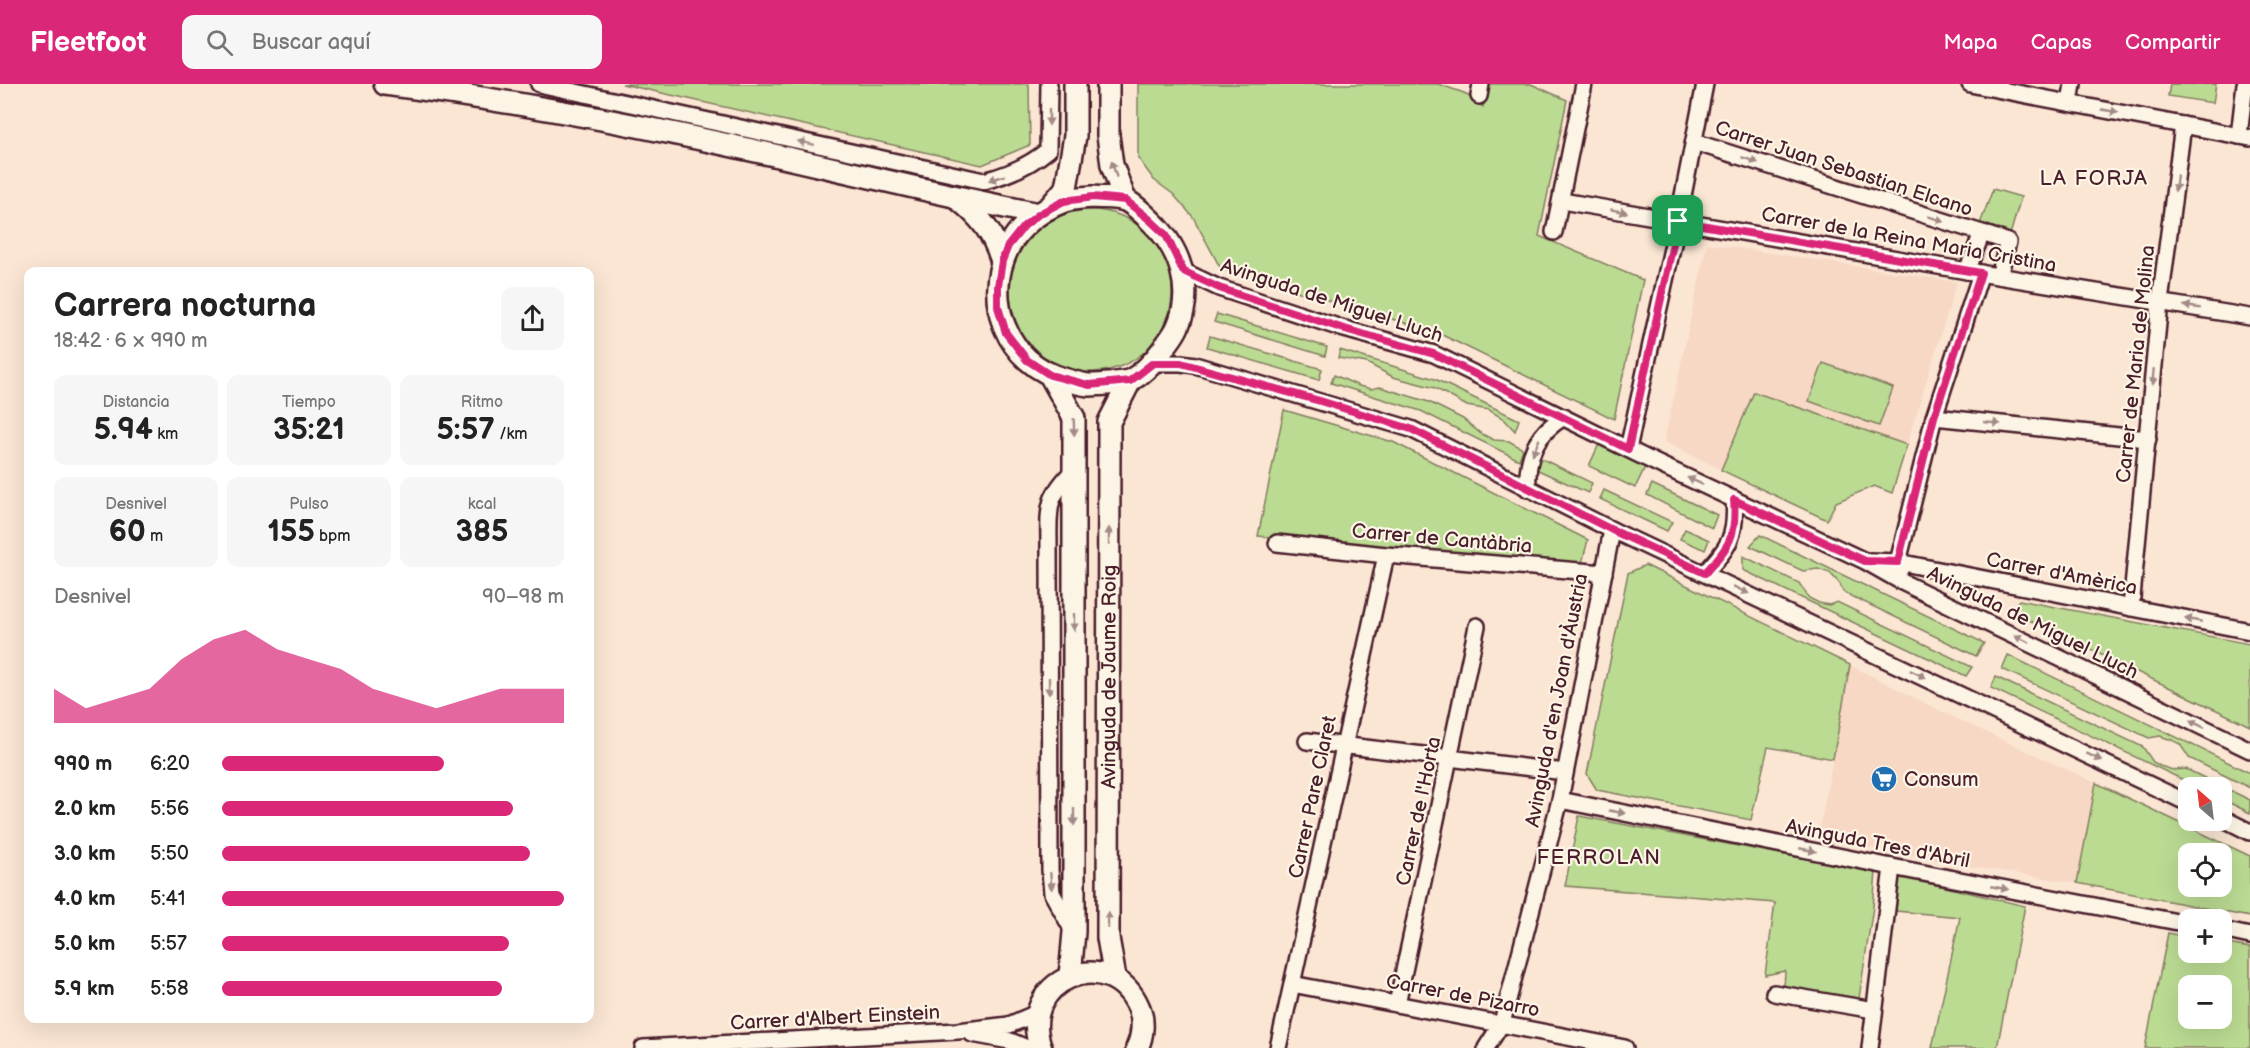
<!DOCTYPE html>
<html lang="es">
<meta charset="utf-8">
<style>
:root{--surface:#fff;--page:#f6f6f6;--text:#222;--muted:#767676;--accent:#db2777}
body{margin:0;font-family:"Balsamiq Sans",sans-serif;background:var(--page);color:var(--text);height:100vh;display:flex;flex-direction:column;font-size:22px;white-space:nowrap}
*{box-sizing:border-box;margin:0}
p{font-size:20px;color:var(--muted)}
.icon{flex:none;width:33px;height:33px;fill:none;stroke:currentColor;stroke-width:2;stroke-linecap:round;stroke-linejoin:round}
.map{position:relative;flex:1;overflow:hidden}
.panel{position:absolute;left:24px;top:183px;width:570px;height:756px;display:flex;flex-direction:column;background:var(--surface);border-radius:12px;box-shadow:0 6px 24px #0002}
.panel>*{flex:none}
.needle{width:39px;rotate:332deg}
.tools{position:absolute;left:2178px;top:693px;display:grid;gap:12px}
.tools a{display:grid;place-items:center;width:54px;height:54px;border-radius:12px;background:var(--surface);box-shadow:0 6px 24px #0002;font-size:30px}
.pin{position:absolute;display:grid;place-items:center;width:51px;height:51px;color:#fff;margin:-26px;border-radius:12px;box-shadow:0 3px 9px #0006}
.round{display:grid;place-items:center;flex:none;width:63px;height:63px;border-radius:12px;background:var(--page)}
.overview{display:flex;align-items:center;justify-content:space-between;height:102px;padding:0 30px}
h1{font-size:33px;font-weight:700;line-height:45px}
.stats{display:grid;grid-template-columns:repeat(3,1fr);gap:9px;height:102px;padding:6px 30px}
.stats div{display:grid;align-content:center;border-radius:12px;background:var(--page);text-align:center}
.stats b{font-size:30px;font-weight:700}
.stats small{font-size:16px;font-weight:400}
.stats p{font-size:16px}
.chart{height:168px;padding:12px 30px}
.chart p{display:flex;justify-content:space-between}
.chart svg{width:100%;height:108px;margin-top:6px;fill:var(--accent);opacity:.7}
ul{padding:0 30px;list-style:none;font-size:20px}
li{display:grid;grid-template-columns:96px 72px 1fr;align-items:center;height:45px}
li i{height:15px;border-radius:8px;background:var(--accent)}
header{display:flex;align-items:center;gap:36px;box-sizing:border-box;height:84px;padding:0 30px;background:var(--accent);color:#fff}
header strong{font-size:28px}
nav{display:flex;gap:33px;margin-inline-start:auto;font-size:21px}
.search{width:420px;height:54px;background:var(--page);display:flex;align-items:center;gap:15px;box-sizing:border-box;padding:0 21px;border-radius:12px;color:var(--muted);font-size:22px}
.map>svg:first-child{display:block}
.built{fill:#f7d8c5}
.green{fill:#bbdb93;stroke:#827d5f;stroke-width:1.5;fill-rule:evenodd}
.lines{fill:none;stroke-linecap:round;stroke-linejoin:round}
.street-casing{stroke:#4a1f2b;stroke-width:20}
.secondary-casing{stroke:#4a1f2b;stroke-width:26}
.street{stroke:#fcf5e5;stroke-width:15}
.secondary{stroke:#fcf5e5;stroke-width:21}
.oneway{fill:#a38a88}
.route-casing{stroke:#fff;stroke-width:12}
.route{stroke:#db2777;stroke-width:8}
.labels{text-anchor:middle;stroke-width:4.5;stroke-linejoin:round;paint-order:stroke}
.street-label{font-size:20px;fill:#4a1f2b;stroke:#fcf5e5}
.poi-label{font-size:20px;fill:#4a1f2b;stroke:#fcf5e5;text-anchor:start}
.neighbourhood-label{font-size:21px;letter-spacing:1.5px;fill:#4a1f2b;stroke:#fcf5e5}
</style>
<header>
<strong>Fleetfoot</strong>
<div class="search"><svg class="icon" aria-label="search" viewBox="0 0 24 24"><circle cx="10" cy="10" r="6"/><path d="M15 15l6 6"/></svg>Buscar aquí</div>
<nav><a>Mapa</a><a>Capas</a><a>Compartir</a></nav>
</header>
<div class="map">
<svg width="2250" height="964" viewBox="0 0 2250 964">
<rect width="100%" height="100%" fill="#fbe6d4"/>
<filter id="ink" filterUnits="userSpaceOnUse"><feTurbulence type="fractalNoise" baseFrequency=".0167" numOctaves="2"/><feDisplacementMap in="SourceGraphic" scale="12" xChannelSelector="R" yChannelSelector="G"/><feConvolveMatrix kernelMatrix="1 2 1 2 8 2 1 2 1" color-interpolation-filters="sRGB"/></filter>
<g filter="url(#ink)">
<g class="built">
<polygon points="1707,159 1957,198 1892,409 1874,402 1836,418 1827,436 1664,358"/>
<polygon points="1850,581 1951,632 2096,699 2077,799 1955,780 1818,754"/>
</g>
<g class="green">
<polygon points="622,0 1029,0 1030,61 982,81"/>
<polygon points="1138,0 1438,0 1464,9 1483,23 1489,0 1531,0 1567,16 1539,152 1643,196 1614,335 1436,248 1221,185 1193,133 1173,110 1154,96 1138,74"/>
<polygon points="2170,0 2216,0 2213,19 2168,12"/>
<polygon points="1993,105 2021,113 2010,151 1980,140"/>
<circle cx="1091" cy="207" r="81"/>
<polygon points="1217,230 1327,263 1325,272 1214,238"/>
<polygon points="1210,252 1322,285 1319,296 1207,263"/>
<polygon points="1340,266 1435,295 1519,336 1515,347 1504,335 1489,326 1467,322 1435,304 1393,293 1367,279 1338,274"/>
<polygon points="1823,279 1893,304 1879,342 1809,317"/>
<polygon points="1334,291 1359,302 1371,305 1380,303 1429,318 1463,335 1480,349 1494,356 1509,357 1523,365 1519,376 1421,327 1331,299"/>
<polygon points="1754,308 1907,361 1892,409 1874,402 1836,418 1827,436 1721,386"/>
<polygon points="1284,326 1393,358 1588,456 1582,479 1258,452"/>
<polygon points="1600,358 1646,381 1635,404 1589,382"/>
<polygon points="1538,373 1592,399 1588,409 1536,385"/>
<polygon points="1652,400 1717,431 1712,444 1647,411"/>
<polygon points="1604,406 1672,438 1667,447 1600,415"/>
<polygon points="1685,445 1709,456 1705,466 1680,455"/>
<polygon points="1760,451 1984,559 1976,572 1843,508 1840,500 1830,489 1818,485 1803,487 1750,462"/>
<polygon points="1743,472 1799,499 1809,514 1819,519 1829,521 1837,518 1972,583 1966,592 1743,486"/>
<polygon points="1645,481 1850,581 1833,675 1768,663 1751,736 1597,706 1587,690 1628,489"/>
<polygon points="2019,516 2250,560 2250,642 2016,530 2015,521"/>
<polygon points="2008,571 2250,689 2250,704 2189,674 2180,660 2172,656 2160,652 2149,654 2002,585"/>
<polygon points="1996,593 2143,663 2153,678 2160,682 2173,686 2186,685 2250,716 2250,729 2222,715 2222,704 2198,703 1991,604"/>
<path d="M2096 699 2250 772V833L2077 799ZM2188 770H2222V802H2188Z"/>
<polygon points="1579,732 1876,788 1873,823 1859,914 1784,903 1785,887 1765,891 1775,819 1565,802"/>
<polygon points="1899,792 2025,822 1997,964 1932,964 1960,833 1896,827"/>
<path d="M2168 849 2188 853V868H2222V859L2250 864V964H2145ZM2188 902H2222V934H2188Z"/>
</g>
<g class="lines">
<defs>
<g id="street">
<path d="M539 0 984 97C1007 91 1029 82 1048 66L1049 0"/>
<polyline points="1970,0 2250,54"/>
<polyline points="1479,12 1481,0"/>
<polyline points="2070,19 2073,0"/>
<polyline points="2239,52 2245,0"/>
<polyline points="1694,58 1982,149"/>
<polyline points="1562,117 1967,187 2250,233"/>
<polyline points="1554,148 1584,0"/>
<polyline points="1183,187 1219,204 1341,244 1434,270 1654,378 1865,477 1902,498 2250,666"/>
<polyline points="1967,187 1982,149 2008,158 1999,192"/>
<polyline points="1153,279 1181,279 1195,281 1411,345 1612,446 2188,719"/>
<polyline points="1934,333 2148,355"/>
<polyline points="1628,365 1678,137 1705,0"/>
<path d="M1528 405C1526 373 1536 349 1564 333"/>
<polyline points="1277,459 1386,471 1604,489"/>
<polyline points="1870,477 1898,478 2250,547"/>
<polyline points="1900,486 1898,478 1934,333 1981,189"/>
<path d="M1705 489C1729 462 1737 453 1734 415"/>
<polyline points="2131,524 2160,218 2183,41"/>
<polyline points="1307,657 1565,688"/>
<polyline points="1560,716 1892,783 2188,840"/>
<polyline points="2222,734 2250,748"/>
<polyline points="2222,846 2250,852"/>
<path d="M1073 847 1052 809 1050 786 1049 464C1049 425 1045 414 1075 385"/>
<polyline points="1292,900 1625,964"/>
<polyline points="1774,909 1874,926"/>
<polyline points="1397,920 1477,542"/>
<polyline points="972,950 1010,957 1027,964"/>
<polyline points="643,964 958,947 1009,941 1037,929"/>
<polyline points="1278,964 1386,471"/>
<polyline points="1486,964 1502,939 1560,716 1612,446"/>
<polyline points="1870,964 1892,783"/>
</g>
<g id="secondary">
<path d="M385 0C502 15 618 37 733 62 835 84 936 110 1039 130"/>
<polyline points="1108,0 1108,51 1112,81 1125,116"/>
<path d="M1093 113C1103 114 1116 113 1125 116 1134 120 1146 132 1153 139 1180 165 1194 206 1178 242 1175 250 1168 258 1163 265 1155 276 1144 289 1131 296 1124 299 1099 301 1090 301 1082 301 1072 297 1064 295 1007 280 982 216 1008 164 1018 143 1041 126 1062 118 1071 114 1083 114 1093 113Z"/>
<path d="M958 115C981 133 993 149 1002 177"/>
<polyline points="1049,124 1066,104 1075,52 1075,0"/>
<polyline points="1050,291 1074,334 1074,848 1070,892"/>
<path id="s1" d="M1115 894 1108 854 1109 338 1130 297"/>
<path d="M1041 964C1015 897 1110 856 1139 924 1144 936 1143 952 1137 964"/>
</g>
</defs>
<use href="#street" class="street-casing"/>
<use href="#secondary" class="secondary-casing"/>
<use href="#street" class="street"/>
<use href="#secondary" class="secondary"/>
</g>
<defs><path id="oneway-solid" d="M-6-.8H1V-3.2L6.5 0L1 3.2V.8H-6Z" transform="scale(1.5)"/></defs>
<g class="oneway">
<use href="#oneway-solid" transform="translate(2110 27) rotate(11)"/>
<use href="#oneway-solid" transform="translate(1049 33) rotate(90)"/>
<use href="#oneway-solid" transform="translate(806 59) rotate(-167)"/>
<use href="#oneway-solid" transform="translate(1750 76) rotate(18)"/>
<use href="#oneway-solid" transform="translate(1114 85) rotate(-107)"/>
<use href="#oneway-solid" transform="translate(997 94) rotate(163)"/>
<use href="#oneway-solid" transform="translate(2176 99) rotate(97)"/>
<use href="#oneway-solid" transform="translate(1619 127) rotate(10)"/>
<use href="#oneway-solid" transform="translate(1936 135) rotate(18)"/>
<use href="#oneway-solid" transform="translate(2192 223) rotate(-171)"/>
<use href="#oneway-solid" transform="translate(2153 293) rotate(95)"/>
<use href="#oneway-solid" transform="translate(1992 339) rotate(6)"/>
<use href="#oneway-solid" transform="translate(1074 343) rotate(88)"/>
<use href="#oneway-solid" transform="translate(1536 363) rotate(113)"/>
<use href="#oneway-solid" transform="translate(1695 397) rotate(-155)"/>
<use href="#oneway-solid" transform="translate(1109 452) rotate(-90)"/>
<use href="#oneway-solid" transform="translate(1741 506) rotate(25)"/>
<use href="#oneway-solid" transform="translate(2193 536) rotate(-169)"/>
<use href="#oneway-solid" transform="translate(1074 538) rotate(90)"/>
<use href="#oneway-solid" transform="translate(2022 555) rotate(-154)"/>
<use href="#oneway-solid" transform="translate(1918 590) rotate(25)"/>
<use href="#oneway-solid" transform="translate(1049 602) rotate(90)"/>
<use href="#oneway-solid" transform="translate(2197 640) rotate(-154)"/>
<use href="#oneway-solid" transform="translate(2094 673) rotate(26)"/>
<use href="#oneway-solid" transform="translate(1617 728) rotate(11)"/>
<use href="#oneway-solid" transform="translate(1074 733) rotate(90)"/>
<use href="#oneway-solid" transform="translate(1808 766) rotate(11)"/>
<use href="#oneway-solid" transform="translate(1051 797) rotate(85)"/>
<use href="#oneway-solid" transform="translate(2000 804) rotate(11)"/>
<use href="#oneway-solid" transform="translate(1108 836) rotate(-90)"/>
</g>
</g>
<g class="lines" filter="url(#ink)">
<defs>
<path id="route" d="M1093 113 1125 116 1149 135 1166 151 1183 187 1219 204 1341 244 1434 270 1628 365 1678 137 1981 189 1934 333 1898 478 1865 477 1734 416C1737 453 1729 462 1705 489L1612 446 1411 345 1320 317 1181 279H1153L1130 297 1089 301 1050 291 1027 276 1006 249 998 223V202L1002 177 1008 162 1024 142 1039 130 1064 117Z"/>
</defs>
<use href="#route" class="route-casing"/>
<use href="#route" class="route"/>
</g>
<defs>
<symbol id="supermarket-disc" viewBox="-11 -11 22 22"><circle r="9.5" fill="#1f6fb2" stroke="#fcf5e5"/><path d="M-6-5.5h2.5l.6 2H6L4.5 2H-2.5L-4.4-4H-6ZM-1.5 3.2a1.3 1.3 0 1 0 .1 0ZM3 3.2a1.3 1.3 0 1 0 .1 0Z" fill="#fff"/></symbol>
</defs>
<g fill-rule="evenodd">
<use href="#supermarket-disc" x="1869" y="680" width="30" height="30"/>
</g>
<g class="labels">
<g class="street-label">
<text transform="translate(1844 84) rotate(18)" y="7">Carrer Juan Sebastian Elcano</text>
<text transform="translate(1909 155) rotate(10)" y="7">Carrer de la Reina Maria Cristina</text>
<text transform="translate(1332 216) rotate(18)" y="7">Avinguda de Miguel Lluch</text>
<text transform="translate(2135 280) rotate(-84)" y="7">Carrer de Maria de Molina</text>
<text transform="translate(1442 454) rotate(5)" y="7">Carrer de Cantàbria</text>
<text transform="translate(2062 489) rotate(11)" y="7">Carrer d'Amèrica</text>
<text transform="translate(2033 538) rotate(26)" y="7">Avinguda de Miguel Lluch</text>
<text dy="7" stroke="none"><textPath href="#s1" startOffset="302">Avinguda de Jaume Roig</textPath></text>
<text transform="translate(1556 616) rotate(-79)" y="7">Avinguda d'en Joan d'Àustria</text>
<text transform="translate(1312 713) rotate(-78)" y="7">Carrer Pare Claret</text>
<text transform="translate(1418 727) rotate(-78)" y="7">Carrer de l'Horta</text>
<text transform="translate(1878 759) rotate(11)" y="7">Avinguda Tres d'Abril</text>
<text transform="translate(1463 911) rotate(11)" y="7">Carrer de Pizarro</text>
<text transform="translate(835 933) rotate(-3)" y="7">Carrer d'Albert Einstein</text>
</g>
<g class="poi-label">
<text x="1904" y="702">Consum</text>
</g>
<g class="neighbourhood-label">
<text x="2094" y="101">LA FORJA</text>
<text x="1599" y="780">FERROLAN</text>
</g>
</g>
</svg>
<div class="tools">
<a><svg class="needle" viewBox="-14 -14 28 28"><path d="M0-13l5 13h-10z" fill="#e53935"/><path d="M0 13l5-13h-10z" fill="#767676"/></svg></a>
<a><svg class="icon" aria-label="locate" viewBox="0 0 24 24"><circle cx="12" cy="12" r="6"/><path d="M12 2v4M12 18v4M2 12h4M18 12h4"/></svg></a>
<a>+</a>
<a>−</a>
</div>
<div class="pin" style="left:1678px;top:137px;background:#1e9e55"><svg class="icon" aria-label="arrive" viewBox="0 0 24 24"><path d="M6 21V4h12l-3 4 3 4H6"/></svg></div>
<section class="panel">
<div class="overview"><div><h1>Carrera nocturna</h1><p>18:42 · 6 × 990 m</p></div><a class="round"><svg class="icon" aria-label="share" viewBox="0 0 24 24"><path d="M12 15V3M7 8l5-5 5 5M5 13v7h14v-7"/></svg></a></div>
<div class="stats">
<div><p>Distancia</p><b>5.94<small> km</small></b></div>
<div><p>Tiempo</p><b>35:21</b></div>
<div><p>Ritmo</p><b>5:57<small> /km</small></b></div>
</div>
<div class="stats">
<div><p>Desnivel</p><b>60<small> m</small></b></div>
<div><p>Pulso</p><b>155<small> bpm</small></b></div>
<div><p>kcal</p><b>385</b></div>
</div>
<div class="chart"><p><span>Desnivel</span>90–98 m</p>
<svg viewBox="0 0 160 44" preserveAspectRatio="none"><path d="M0 44V30L10 38L20 34L30 30L40 18L50 10L60 6L70 14L80 18L90 22L100 30L110 34L120 38L130 34L140 30L150 30L160 30V44z"/></svg>
</div>
<ul>
<li><b>990 m</b>6:20<i style="width:65%"></i></li>
<li><b>2.0 km</b>5:56<i style="width:85%"></i></li>
<li><b>3.0 km</b>5:50<i style="width:90%"></i></li>
<li><b>4.0 km</b>5:41<i style="width:100%"></i></li>
<li><b>5.0 km</b>5:57<i style="width:84%"></i></li>
<li><b>5.9 km</b>5:58<i style="width:82%"></i></li>
</ul>
</section>
</div>
